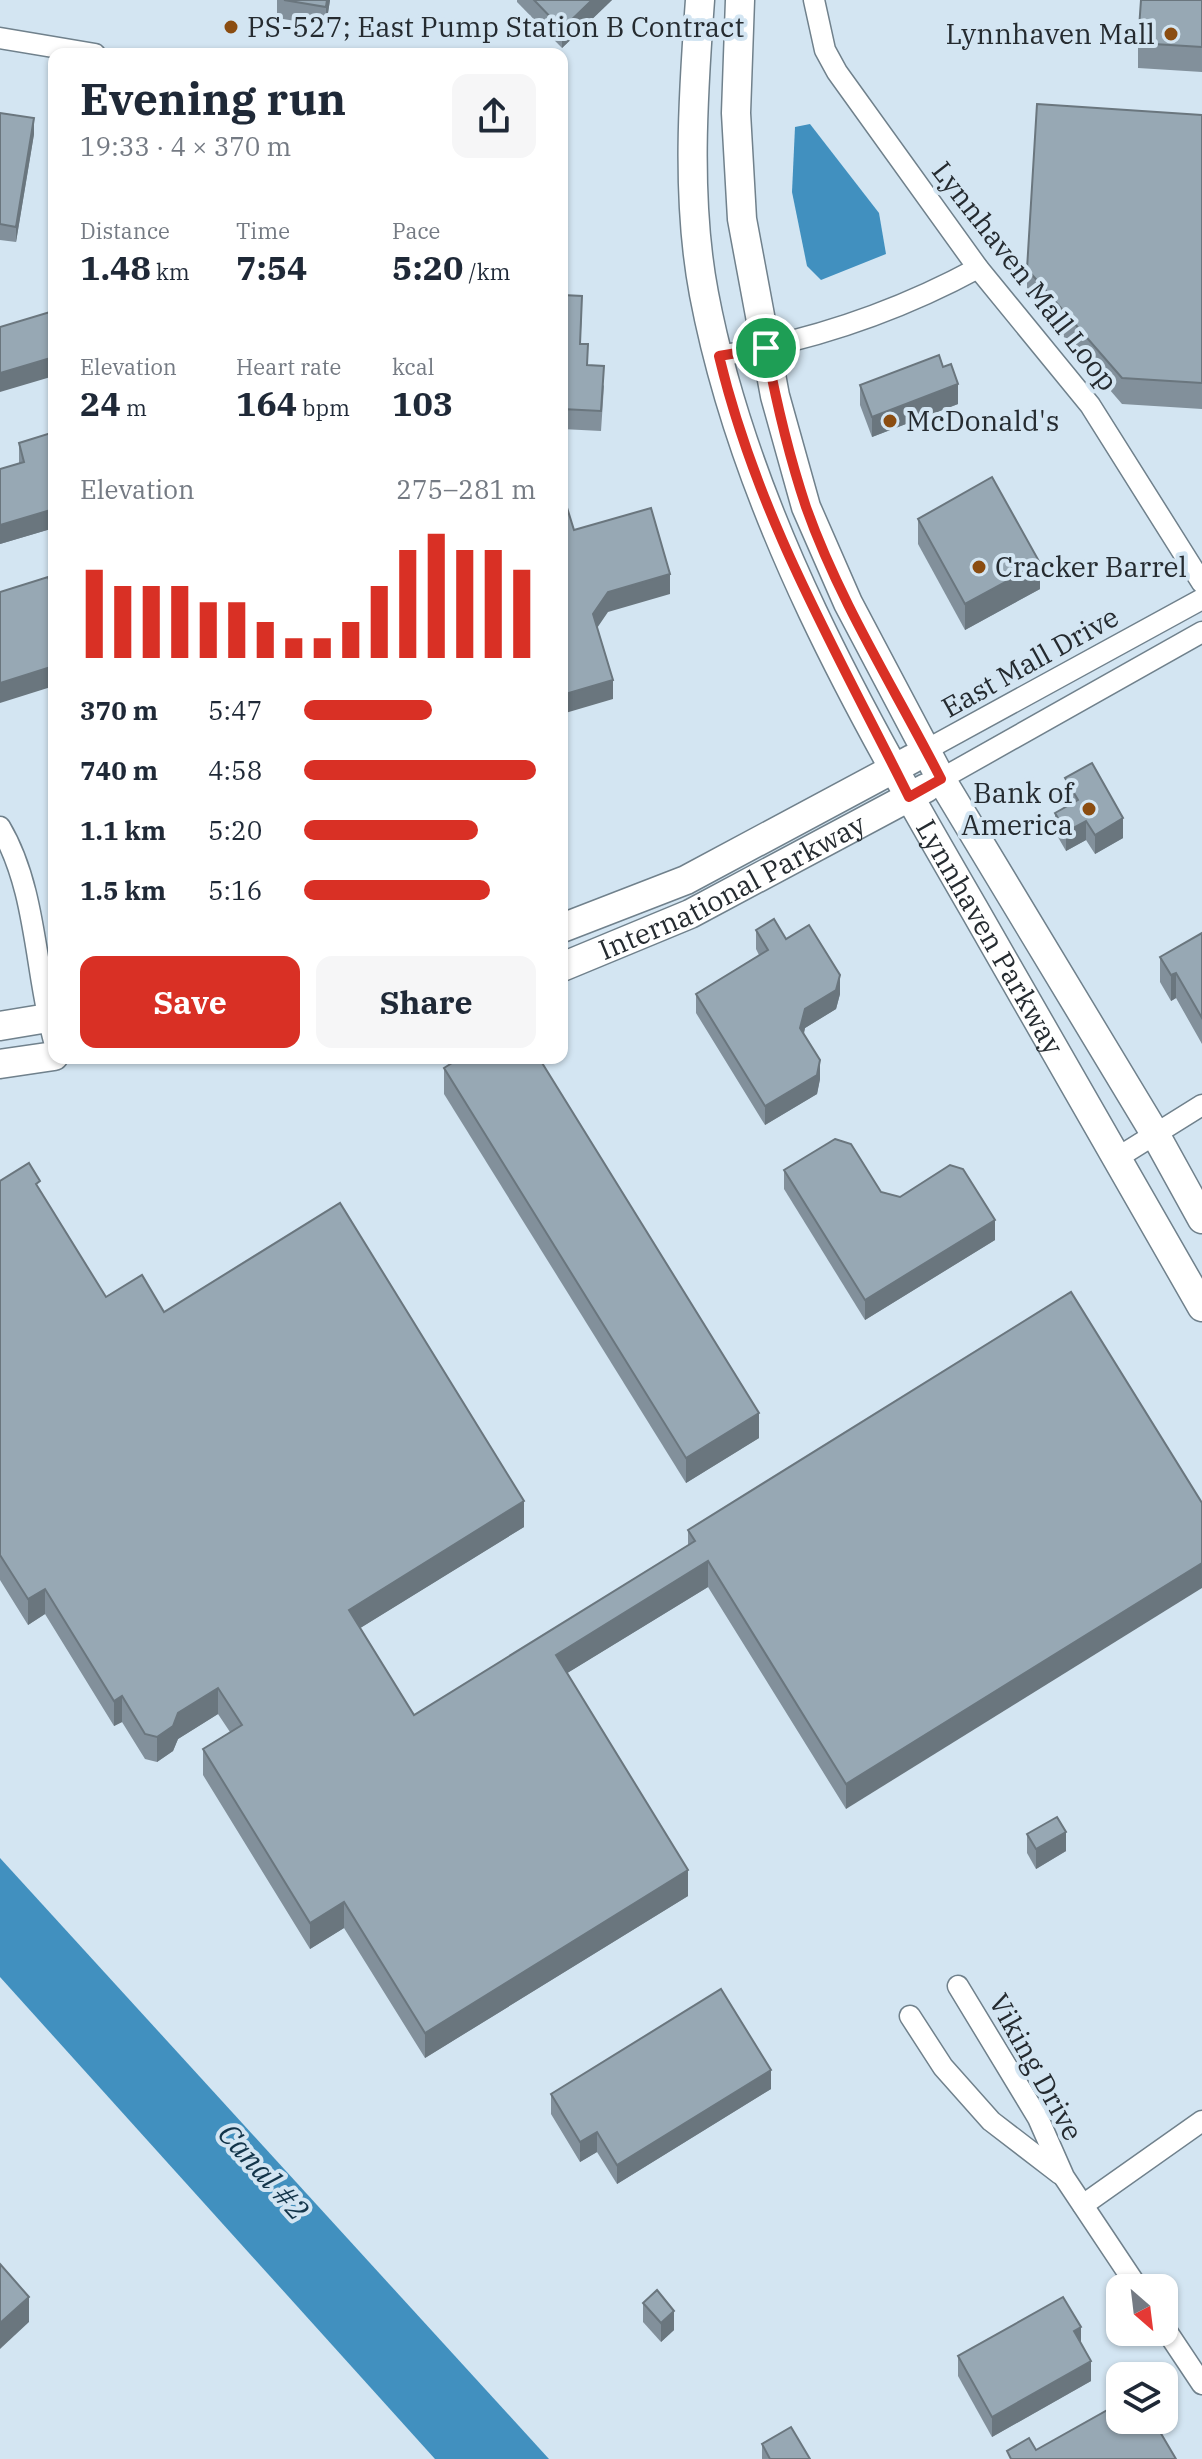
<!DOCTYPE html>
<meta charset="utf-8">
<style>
:root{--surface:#fff;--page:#f6f6f7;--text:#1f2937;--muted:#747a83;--accent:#d93025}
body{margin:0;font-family:"IBM Plex Serif",serif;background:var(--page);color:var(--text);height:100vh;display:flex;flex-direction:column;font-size:30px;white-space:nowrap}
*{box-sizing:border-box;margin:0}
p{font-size:26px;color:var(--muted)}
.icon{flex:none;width:44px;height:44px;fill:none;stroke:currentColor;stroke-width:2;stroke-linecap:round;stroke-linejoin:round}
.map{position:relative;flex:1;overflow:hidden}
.details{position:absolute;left:48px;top:48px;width:520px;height:1016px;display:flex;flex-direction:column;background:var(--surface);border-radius:16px;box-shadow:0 2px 6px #0004}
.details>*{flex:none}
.needle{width:52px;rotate:152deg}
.fabs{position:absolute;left:1106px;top:2274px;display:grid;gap:16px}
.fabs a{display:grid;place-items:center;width:72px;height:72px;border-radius:16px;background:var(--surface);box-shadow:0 2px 6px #0004;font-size:40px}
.pin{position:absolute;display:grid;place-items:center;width:68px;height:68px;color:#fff;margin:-34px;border:4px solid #fff;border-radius:50%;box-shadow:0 2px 8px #0007}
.round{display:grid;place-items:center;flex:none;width:84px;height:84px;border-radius:16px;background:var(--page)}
.head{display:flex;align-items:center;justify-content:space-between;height:136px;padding:0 32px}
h1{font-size:44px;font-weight:700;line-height:60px}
.figures{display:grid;grid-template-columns:repeat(3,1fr);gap:12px;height:136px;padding:8px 32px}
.figures div{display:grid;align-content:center}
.figures b{font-size:34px;font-weight:700}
.figures small{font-size:22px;font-weight:400}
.figures p{font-size:22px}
.chart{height:224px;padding:16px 32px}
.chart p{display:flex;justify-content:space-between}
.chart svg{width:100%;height:144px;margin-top:8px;stroke:var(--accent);stroke-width:6}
.action{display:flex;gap:16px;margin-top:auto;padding:16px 32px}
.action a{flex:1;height:92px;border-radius:16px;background:var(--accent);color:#fff;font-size:32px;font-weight:700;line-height:92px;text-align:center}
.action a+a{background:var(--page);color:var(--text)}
ul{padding:0 32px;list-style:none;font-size:26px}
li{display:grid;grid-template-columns:128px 96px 1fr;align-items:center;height:60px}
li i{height:20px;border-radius:10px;background:var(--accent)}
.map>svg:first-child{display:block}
.water{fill:#4190bf}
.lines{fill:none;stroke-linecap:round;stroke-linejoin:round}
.street-casing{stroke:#70818c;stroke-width:23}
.secondary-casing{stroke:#70818c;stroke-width:31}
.street{stroke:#fff;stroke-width:20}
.secondary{stroke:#fff;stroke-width:28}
.wall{fill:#82909b}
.shaded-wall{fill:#6a767e}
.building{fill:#97a8b4;stroke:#6a767e;stroke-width:2}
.route-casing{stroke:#fff;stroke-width:16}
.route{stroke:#d93025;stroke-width:10}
.poi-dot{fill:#8b4d11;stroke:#d3e5f2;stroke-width:3}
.labels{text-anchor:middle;stroke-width:8;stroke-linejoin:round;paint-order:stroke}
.poi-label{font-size:28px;fill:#252b30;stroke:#d3e5f2;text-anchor:start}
.street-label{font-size:28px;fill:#252b30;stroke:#d3e5f2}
.water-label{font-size:30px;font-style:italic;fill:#123449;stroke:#d3e5f2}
</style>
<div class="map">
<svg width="1202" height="2459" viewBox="0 0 1202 2459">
<rect width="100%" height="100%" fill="#d3e5f2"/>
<g class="water">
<polygon points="810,124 879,213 886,254 821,280 807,266 792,192 795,127"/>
<polygon points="0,1858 549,2459 435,2459 0,1977"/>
</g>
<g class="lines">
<defs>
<g id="street">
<polyline points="814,0 825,50 837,72 978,268 1090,405 1202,583"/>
<polyline points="0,38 95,54"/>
<path d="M719 356C812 341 895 313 978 268"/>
<polyline points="926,750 1202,599"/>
<polyline points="941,779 1202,632"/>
<path d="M0 827C37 889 35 973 54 1041"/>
<polyline points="1117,1158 1202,1105"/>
<polyline points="958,1986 1038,2118 1064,2177 1138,2288"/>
<polyline points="910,2016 943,2067 991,2121 1060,2174"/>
<polyline points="1083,2205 1202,2121"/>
<polyline points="1164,2327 1202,2384"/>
</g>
<g id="secondary">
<path id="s1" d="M700 0C693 95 686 200 704 294 746 515 862 716 974 909 1050 1041 1126 1174 1202 1307"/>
<polyline points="740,0 736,113 742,219 775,396 806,507 848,603 941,779 1154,1132 1202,1219"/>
<polyline points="562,928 686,880 912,759"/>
<path id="s2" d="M562 967 690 914 926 788"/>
<polyline points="0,1026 54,1017"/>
<polyline points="0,1064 54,1056"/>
</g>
</defs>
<use href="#street" class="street-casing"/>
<use href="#secondary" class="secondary-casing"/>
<use href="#street" class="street"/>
<use href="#secondary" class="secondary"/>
</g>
<g class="wall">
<polygon points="277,0 330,0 326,26 277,18"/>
<polygon points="517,0 612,0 562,48 517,2"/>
<polygon points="1202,0 1202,72 1138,68 1138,43"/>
<polygon points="0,113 34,134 16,242 0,240"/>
<polygon points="1202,115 1202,409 1122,404 1027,294 1027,269"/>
<polygon points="562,227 567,246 564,295 582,316 580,344 588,365 604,386 601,431 562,429"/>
<polygon points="54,258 54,298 51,298 51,278"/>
<polygon points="860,385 958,404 872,437 860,405"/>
<polygon points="54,432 54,528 0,544 19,464 19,443"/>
<polygon points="918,519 1040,589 965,630 918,544"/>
<polygon points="1065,778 1123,838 1095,854 1086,840 1066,851 1055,832 1055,813 1069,805 1065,797"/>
<polygon points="756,930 786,939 840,994 836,1009 805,1028 804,1034 820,1079 817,1094 765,1125 696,1013 696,994 759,955 756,949"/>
<polygon points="1202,933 1202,1044 1176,998 1171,1001 1160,982 1160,957"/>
<polygon points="444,1068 759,1438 686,1483 444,1094"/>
<polygon points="784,1170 881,1192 995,1240 865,1320 784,1189"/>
<polygon points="0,1181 40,1190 106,1297 164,1312 524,1527 360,1628 414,1715 688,1545 688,1530 1071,1292 846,1809 708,1587 567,1673 688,1896 425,2058 344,1928 310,1949 203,1775 203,1749 230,1732 218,1714 178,1739 173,1751 157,1762 145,1759 122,1722 114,1726 45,1614 28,1625 0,1580"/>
<polygon points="1027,1834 1066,1851 1036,1869 1027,1853"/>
<polygon points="771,2089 617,2184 597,2152 580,2162 551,2114 551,2094"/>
<polygon points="643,2303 674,2330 661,2342 643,2322"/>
<polygon points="1081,2345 1091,2381 992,2437 958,2376 958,2356"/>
<polygon points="762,2444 810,2459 762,2459"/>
</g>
<g class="shaded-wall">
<polygon points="327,0 330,0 326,26 326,7"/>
<polygon points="592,0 612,0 562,48 562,29"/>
<polygon points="34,118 34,134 16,242 16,227"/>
<polygon points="54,357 54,376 0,392 0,373"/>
<polygon points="958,384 958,404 872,437 872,417"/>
<polygon points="54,509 54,528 0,544 0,525"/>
<polygon points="1040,563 1040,589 965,630 965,604"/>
<polygon points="670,574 670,594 608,612 593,634 593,614 608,592"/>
<polygon points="54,666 54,686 0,703 0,683"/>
<polygon points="613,680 613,699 562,714 562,695"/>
<polygon points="1123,818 1123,838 1095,854 1095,835"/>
<polygon points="1086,821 1086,840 1066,851 1066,832"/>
<polygon points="1176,973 1176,998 1171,1001 1171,975"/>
<polygon points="840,975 840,994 836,1009 805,1028 800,1047 800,1028 805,1009"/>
<polygon points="820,1060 820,1079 817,1094 765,1125 765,1106"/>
<polygon points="995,1220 995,1240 865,1320 865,1300"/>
<polygon points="759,1413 759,1438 686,1483 686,1458"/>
<polygon points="524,1501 524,1527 349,1635 349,1610"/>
<polygon points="708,1561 708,1587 556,1680 556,1655"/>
<polygon points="1202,1563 1202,1588 846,1809 846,1784"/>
<polygon points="45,1589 45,1614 28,1625 28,1599"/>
<polygon points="218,1688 218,1714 178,1739 173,1751 157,1762 157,1737 178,1713"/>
<polygon points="122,1696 122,1722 114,1726 114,1701"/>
<polygon points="1066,1832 1066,1851 1036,1869 1036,1849"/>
<polygon points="688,1870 688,1896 425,2058 425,2033"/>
<polygon points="344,1902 344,1928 310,1949 310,1923"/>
<polygon points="771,2070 771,2089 617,2184 617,2165"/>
<polygon points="597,2132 597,2152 580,2162 580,2142"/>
<polygon points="29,2297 29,2322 0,2349 0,2323"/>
<polygon points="674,2311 674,2330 661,2342 661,2323"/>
<polygon points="1081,2327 1081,2346 1074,2331"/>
<polygon points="1091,2361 1091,2381 992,2437 992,2417"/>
</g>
<g class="building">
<polygon points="284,0 327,0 326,7"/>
<polygon points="534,0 592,0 562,29"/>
<polygon points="1141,0 1202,0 1202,47 1138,43"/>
<polygon points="1037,104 1202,115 1202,383 1122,378 1027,269"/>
<polygon points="0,113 34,118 16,227 0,224"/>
<polygon points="562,227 567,227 563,295 582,296 580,344 588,344 587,365 604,366 601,411 562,409"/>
<polygon points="54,258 54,279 51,278"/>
<polygon points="50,312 54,327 54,357 0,373 0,327"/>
<polygon points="939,355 943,367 951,364 958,384 872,417 860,385"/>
<polygon points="54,432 54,509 0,525 0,469 24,462 19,443"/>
<polygon points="992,477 1040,563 965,604 918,519"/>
<polygon points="562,496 564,498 574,530 651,508 670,574 608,592 593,614 613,680 562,695 562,537 565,532 562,533"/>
<polygon points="48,577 54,596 54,666 0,683 0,592"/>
<polygon points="1092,763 1123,818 1095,835 1086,821 1066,832 1055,813 1078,800 1065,778"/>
<polygon points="774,919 786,939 809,925 840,975 836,990 805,1009 800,1028 820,1060 817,1075 765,1106 696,994 768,950 756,930"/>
<polygon points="1202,933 1202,1018 1176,973 1171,975 1160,957"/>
<polygon points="460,1058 539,1058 759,1413 686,1458 444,1068"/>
<polygon points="835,1139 851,1144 881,1192 900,1197 950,1165 963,1169 995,1220 865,1300 784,1170"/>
<polygon points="29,1163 40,1181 36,1184 106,1297 142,1275 164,1312 340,1203 524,1501 349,1610 414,1715 695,1541 688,1530 1071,1292 1202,1503 1202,1563 846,1784 708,1561 556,1655 688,1870 425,2033 344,1902 310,1923 203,1749 242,1725 218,1688 178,1713 173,1726 157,1737 145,1734 122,1696 114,1701 45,1589 28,1599 0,1555 0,1181"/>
<polygon points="1057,1817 1066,1832 1036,1849 1027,1834"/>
<polygon points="721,1989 771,2070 617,2165 597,2132 580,2142 551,2094"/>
<polygon points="0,2264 29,2297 0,2323"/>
<polygon points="657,2290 674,2311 661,2323 643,2303"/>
<polygon points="1063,2297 1081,2327 1074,2331 1091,2361 992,2417 958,2356"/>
<polygon points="1120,2403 1120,2420 1153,2420 1176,2459 1011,2459 1007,2451 1029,2438 1036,2450"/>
<polygon points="791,2427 810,2459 770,2459 762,2444"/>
</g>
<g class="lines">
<defs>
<path id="route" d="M766 348C776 401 789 456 806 507 840 603 895 689 941 779L909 797C836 650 758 518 719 356Z"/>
</defs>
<use href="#route" class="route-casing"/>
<use href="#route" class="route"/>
</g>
<g class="poi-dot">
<circle cx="231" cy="27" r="8"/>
<circle cx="1171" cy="34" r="8"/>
<circle cx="890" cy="421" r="8"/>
<circle cx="979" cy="567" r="8"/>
<circle cx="1089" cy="809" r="8"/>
</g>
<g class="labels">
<g class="poi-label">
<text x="247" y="37">PS-527; East Pump Station B Contract</text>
<text x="1155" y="44" text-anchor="end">Lynnhaven Mall</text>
<text x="906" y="431">McDonald's</text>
<text x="995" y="577">Cracker Barrel</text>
<text x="1073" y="803" text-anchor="end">Bank of<tspan x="1073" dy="32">America</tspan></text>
</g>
<g class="street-label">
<text transform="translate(1025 276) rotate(52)" y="10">Lynnhaven Mall Loop</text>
<text transform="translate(1030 662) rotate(-29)" y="10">East Mall Drive</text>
<text dy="10" stroke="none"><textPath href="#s2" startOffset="188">International Parkway</textPath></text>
<text dy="10" stroke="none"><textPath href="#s1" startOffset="1002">Lynnhaven Parkway</textPath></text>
<text transform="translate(1036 2067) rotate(61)" y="10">Viking Drive</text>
</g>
<g class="water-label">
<text transform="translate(263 2172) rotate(48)" y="10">Canal #2</text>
</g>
</g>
</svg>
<div class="fabs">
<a><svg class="needle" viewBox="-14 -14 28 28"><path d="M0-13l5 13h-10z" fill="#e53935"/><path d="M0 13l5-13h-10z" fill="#747a83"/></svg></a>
<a><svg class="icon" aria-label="layers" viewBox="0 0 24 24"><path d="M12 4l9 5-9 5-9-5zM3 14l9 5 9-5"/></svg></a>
</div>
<div class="pin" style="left:766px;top:348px;background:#1e9e55"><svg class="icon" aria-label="arrive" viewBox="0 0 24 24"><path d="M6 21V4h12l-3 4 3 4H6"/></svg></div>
<section class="details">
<div class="head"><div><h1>Evening run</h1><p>19:33 · 4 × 370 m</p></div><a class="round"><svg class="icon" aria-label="share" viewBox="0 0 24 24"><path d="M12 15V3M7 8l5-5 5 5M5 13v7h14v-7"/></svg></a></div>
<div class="figures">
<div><p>Distance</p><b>1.48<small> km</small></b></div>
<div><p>Time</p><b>7:54</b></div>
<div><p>Pace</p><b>5:20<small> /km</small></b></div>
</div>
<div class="figures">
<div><p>Elevation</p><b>24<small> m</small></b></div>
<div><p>Heart rate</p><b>164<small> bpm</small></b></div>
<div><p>kcal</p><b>103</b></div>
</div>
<div class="chart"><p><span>Elevation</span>275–281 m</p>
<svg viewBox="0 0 160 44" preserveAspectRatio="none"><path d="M5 44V17M15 44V22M25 44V22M35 44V22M45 44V27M55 44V27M65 44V33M75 44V38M85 44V38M95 44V33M105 44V22M115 44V11M125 44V6M135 44V11M145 44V11M155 44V17"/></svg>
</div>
<ul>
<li><b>370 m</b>5:47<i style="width:55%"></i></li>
<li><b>740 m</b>4:58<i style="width:100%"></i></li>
<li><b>1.1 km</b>5:20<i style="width:75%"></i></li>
<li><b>1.5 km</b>5:16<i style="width:80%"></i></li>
</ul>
<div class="action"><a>Save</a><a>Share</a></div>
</section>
</div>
